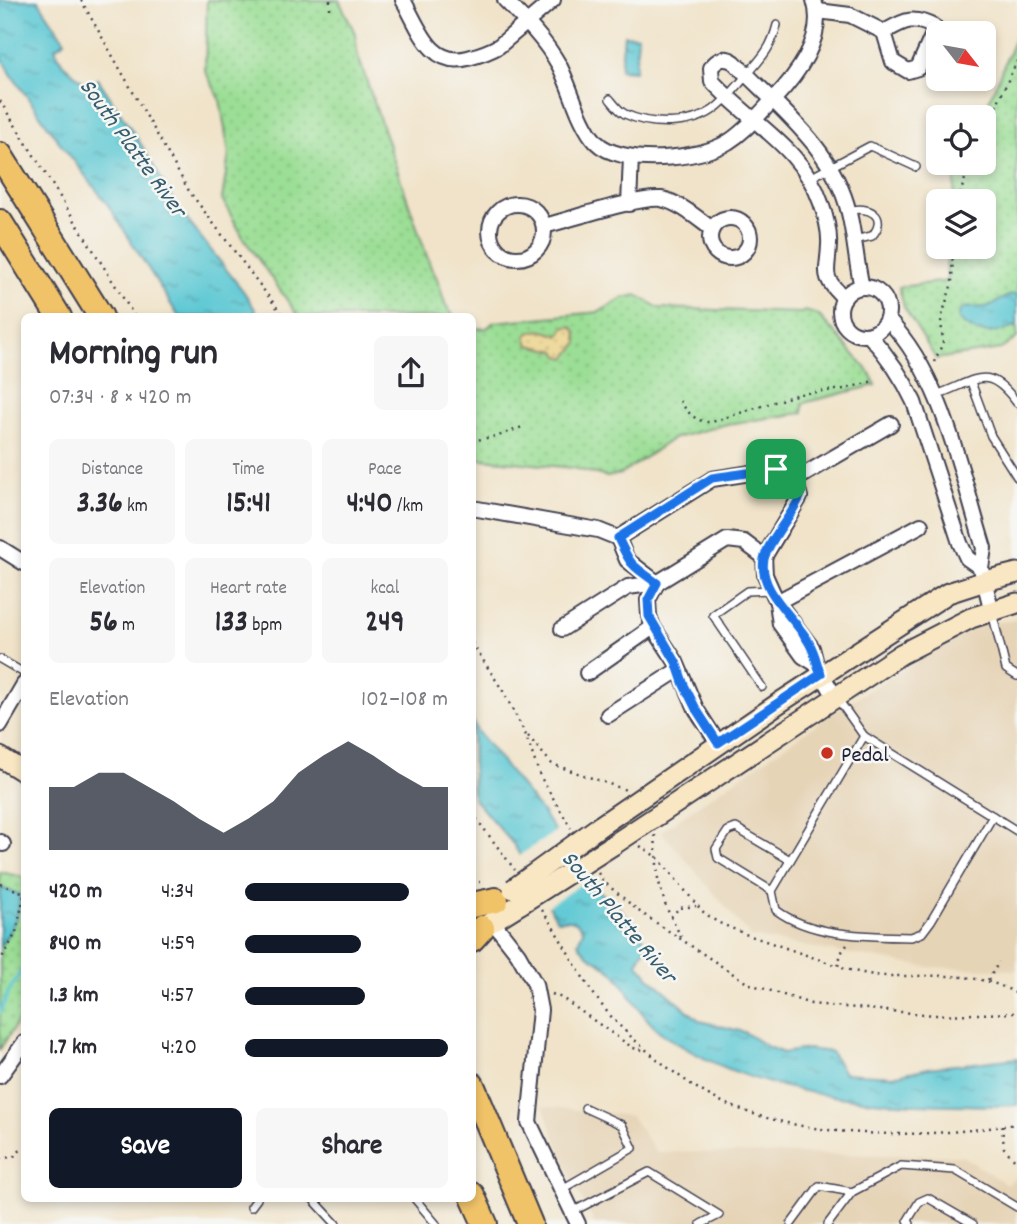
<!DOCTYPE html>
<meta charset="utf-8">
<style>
:root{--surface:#fff;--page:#f7f7f7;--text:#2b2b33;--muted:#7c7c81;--accent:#111827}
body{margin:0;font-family:Dekko,sans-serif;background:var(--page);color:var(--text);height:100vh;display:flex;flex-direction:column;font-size:26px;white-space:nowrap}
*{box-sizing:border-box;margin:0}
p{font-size:23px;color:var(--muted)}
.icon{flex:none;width:38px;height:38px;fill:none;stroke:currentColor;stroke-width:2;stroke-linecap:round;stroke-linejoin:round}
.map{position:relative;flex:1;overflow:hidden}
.side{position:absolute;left:21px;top:313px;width:455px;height:889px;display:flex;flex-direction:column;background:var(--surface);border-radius:10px;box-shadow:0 4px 10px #0003}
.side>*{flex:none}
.needle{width:46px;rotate:121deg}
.controls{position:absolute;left:926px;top:21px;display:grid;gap:14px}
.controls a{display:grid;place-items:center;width:70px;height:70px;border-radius:10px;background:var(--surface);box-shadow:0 4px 10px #0003;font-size:35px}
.pin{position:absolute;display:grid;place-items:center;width:60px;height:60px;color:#fff;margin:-30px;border-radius:14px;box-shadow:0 4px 10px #0006}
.round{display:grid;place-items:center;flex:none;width:74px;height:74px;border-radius:10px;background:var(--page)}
.head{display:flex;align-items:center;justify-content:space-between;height:119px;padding:0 28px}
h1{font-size:38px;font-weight:700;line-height:52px}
.figures{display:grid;grid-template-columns:repeat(3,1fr);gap:10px;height:119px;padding:7px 28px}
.figures div{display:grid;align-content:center;border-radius:10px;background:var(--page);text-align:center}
.figures b{font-size:30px;font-weight:700}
.figures small{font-size:19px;font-weight:400}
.figures p{font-size:19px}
.chart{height:196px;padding:14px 28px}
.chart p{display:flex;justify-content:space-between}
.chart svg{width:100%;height:126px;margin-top:7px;fill:var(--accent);opacity:.7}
.cta{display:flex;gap:14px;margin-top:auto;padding:14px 28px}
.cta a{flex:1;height:80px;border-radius:10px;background:var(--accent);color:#fff;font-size:28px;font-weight:700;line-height:80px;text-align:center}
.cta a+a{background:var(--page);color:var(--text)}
ul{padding:0 28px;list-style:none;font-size:23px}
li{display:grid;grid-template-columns:112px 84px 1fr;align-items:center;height:52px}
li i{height:18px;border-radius:9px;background:var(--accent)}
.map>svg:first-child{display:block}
.built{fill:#e6d4b7}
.grass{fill:url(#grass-dots);stroke:#5e8068;stroke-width:2}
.sand{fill:url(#sand-dots);stroke:#887e6c;stroke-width:2}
.water{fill:url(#water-ripples);stroke:#3f7587;stroke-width:2}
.pier{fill:#f0e3c9}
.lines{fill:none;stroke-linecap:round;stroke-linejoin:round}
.stream{stroke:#5cc8d3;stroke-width:3.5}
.lane-casing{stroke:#413f50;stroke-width:10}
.street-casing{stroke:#413f50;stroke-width:18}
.secondary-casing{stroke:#413f50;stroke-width:23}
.highway-casing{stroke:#413f50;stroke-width:28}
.path{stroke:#413f50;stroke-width:2.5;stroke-dasharray:2 5;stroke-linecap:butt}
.lane{stroke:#fff;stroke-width:7}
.street{stroke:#fff;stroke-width:14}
.secondary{stroke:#f9e7c3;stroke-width:19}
.highway{stroke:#f1c369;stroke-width:24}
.secondary-bridge-casing{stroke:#413f50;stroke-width:23;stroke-linecap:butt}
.secondary-bridge{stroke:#f9e7c3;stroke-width:19}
.route-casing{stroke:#fff;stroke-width:14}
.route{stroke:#1a73e8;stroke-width:9}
.poi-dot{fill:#c8321e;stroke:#f6f6f2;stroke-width:2.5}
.labels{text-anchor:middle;stroke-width:5;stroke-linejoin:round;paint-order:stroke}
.poi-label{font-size:23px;fill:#22223b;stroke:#f6f6f2;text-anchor:start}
.water-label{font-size:24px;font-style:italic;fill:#365c70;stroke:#f6f6f2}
</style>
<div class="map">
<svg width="1017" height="1224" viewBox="0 0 1017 1224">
<defs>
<pattern id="grass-dots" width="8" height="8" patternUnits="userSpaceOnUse" patternTransform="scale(1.75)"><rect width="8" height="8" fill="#9bde95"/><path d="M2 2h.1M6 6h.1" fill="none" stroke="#85be81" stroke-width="1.8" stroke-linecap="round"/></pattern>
<pattern id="sand-dots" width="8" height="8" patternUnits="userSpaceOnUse" patternTransform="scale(1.75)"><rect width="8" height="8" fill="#eeda9e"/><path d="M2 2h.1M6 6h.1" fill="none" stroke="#ccbb89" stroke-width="1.8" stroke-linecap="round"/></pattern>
<pattern id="water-ripples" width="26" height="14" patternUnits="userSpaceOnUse" patternTransform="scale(1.75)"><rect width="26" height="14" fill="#5cc8d3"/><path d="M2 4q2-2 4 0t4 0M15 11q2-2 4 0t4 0" fill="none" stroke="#4ca2ac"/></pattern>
</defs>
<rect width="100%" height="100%" fill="#f6f6f2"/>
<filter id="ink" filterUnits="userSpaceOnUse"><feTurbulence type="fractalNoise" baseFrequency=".0143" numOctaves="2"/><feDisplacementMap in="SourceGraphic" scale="14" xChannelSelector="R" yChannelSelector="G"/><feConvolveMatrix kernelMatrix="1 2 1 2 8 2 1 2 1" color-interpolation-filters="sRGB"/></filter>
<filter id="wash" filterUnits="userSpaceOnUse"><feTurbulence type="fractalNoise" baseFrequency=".00686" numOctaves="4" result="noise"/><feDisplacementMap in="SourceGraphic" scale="28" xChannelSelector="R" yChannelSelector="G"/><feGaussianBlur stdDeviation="1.57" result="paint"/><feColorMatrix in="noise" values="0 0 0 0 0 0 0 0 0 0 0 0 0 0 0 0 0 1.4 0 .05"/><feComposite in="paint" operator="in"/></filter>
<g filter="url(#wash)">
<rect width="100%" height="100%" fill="#f0e3c9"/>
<g class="built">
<polygon points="1017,620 1017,970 926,967 751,937 661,831 846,704 980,624"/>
<polygon points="543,1106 631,1116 656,1152 962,1156 1006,1184 1017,1178 1017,1224 595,1224 571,1179"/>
</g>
<g class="grass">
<path d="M207 0H339L355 33 357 53 431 268C446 288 437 300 455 317H299L244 239 222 199 229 154 220 99 205 71Z"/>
<polygon points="1017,34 1017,338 1001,349 936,359 904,307 899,287 947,281 946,247 984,247 984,201 954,201 955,180 962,163 984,163 982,117"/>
<polygon points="637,295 659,308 801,313 805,311 818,315 836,334 870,373 876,385 807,402 803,404 803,413 727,424 672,439 621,474 607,477 573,468 473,458 473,329 487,328 494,322 599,312 623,298"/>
<polygon points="0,872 24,877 24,1012 0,1049"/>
</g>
<path class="sand" d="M571 326 576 331 578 343 566 358 559 356 556 351 529 345 526 336C536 326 548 332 559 336L564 328Z"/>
<g class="water">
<polygon points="0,0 38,0 65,41 55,48 62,63 90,88 98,79 142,146 177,207 244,292 260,317 179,317 108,205 60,143 13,77 0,55"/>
<polygon points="624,35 638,36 635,71 620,70"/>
<path d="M1017 294V326C996 334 974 338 958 318L961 309C969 306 976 309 984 307 997 306 1002 295 1017 294Z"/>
<path d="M472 719 477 731 541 811 596 889 620 909 639 931 647 945 637 963 649 977 700 1021 744 1032 768 1047 783 1053 807 1049 831 1052 844 1073 893 1076 928 1068 1017 1058V1105C996 1107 974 1105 953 1105 855 1104 746 1092 663 1034 643 1020 632 996 617 976 607 963 586 960 578 942L583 931C577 919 570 919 557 920L514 845 473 798Z"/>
<path d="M0 888 19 894C23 913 10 930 0 947Z"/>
</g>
<polygon class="pier" points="558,830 592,877 546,907 517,857"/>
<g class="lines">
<polyline class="stream" points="0,1012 9,991 24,967"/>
</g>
</g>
<g filter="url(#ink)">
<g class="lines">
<defs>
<g id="lane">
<path d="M610 99C614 104 619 111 625 114 651 126 690 126 713 110 727 100 736 87 747 75 762 57 771 49 777 25"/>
<polyline points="810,178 870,146 916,167"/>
<path d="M849 211C868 205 889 216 872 236L854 240"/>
<polyline points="971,382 991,436 1017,477"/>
<path d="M936 395C976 381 987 362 1017 403"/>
<polyline points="992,612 1006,669 1017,676"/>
<polyline points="0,659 24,673"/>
<polyline points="762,687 713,615 747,591 771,590"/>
<polyline points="837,698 864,736 1017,831"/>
<path d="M864 736 772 891 776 910C812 937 868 936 911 937L922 933 931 921 993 816"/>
<polyline points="772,891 718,858 716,849 728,831 736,828 790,860"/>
<polyline points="562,1189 633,1148 622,1125 585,1108"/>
<polyline points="313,1199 336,1224"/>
<polyline points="415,1199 436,1224"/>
<polyline points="251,1207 257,1199"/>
<polyline points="572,1212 649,1172 719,1215 701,1224"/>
<polyline points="791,1224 819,1186 852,1192 901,1166 955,1170 1017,1207"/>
<polyline points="828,1224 852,1192"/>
<polyline points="910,1224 908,1220 919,1202 928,1198 973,1224"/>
</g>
<g id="street">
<path d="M403 0C419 27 430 68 468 58 479 55 489 52 499 46L553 0"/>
<path d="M505 0C525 20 545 40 559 65 571 88 579 124 596 142 620 167 700 160 728 142 746 131 759 114 774 99 798 74 826 36 814 0"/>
<path d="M818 11 850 15 884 32 893 62 908 71 918 68 934 32V27C912 15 904 21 884 32"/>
<circle cx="517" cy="231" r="27"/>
<polyline points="629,204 631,157"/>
<circle cx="730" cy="238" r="20"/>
<path d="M544 226C572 219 636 197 661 199 679 202 698 219 712 229"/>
<circle cx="864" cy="311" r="24"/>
<path d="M844 298C820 275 828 274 829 245 830 231 826 217 821 203 802 147 750 123 712 81L711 68C717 59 725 56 734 62 778 107 834 149 849 213 855 238 856 263 862 287"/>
<path d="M887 319C943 376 961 474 984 548L981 568 992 612"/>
<path d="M869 335C888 356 902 376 914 402L960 543 967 558 981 568"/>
<polyline points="793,481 891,424"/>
<polyline points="472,508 598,530 618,538"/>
<polyline points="0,548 24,563"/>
<polyline points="657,583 627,560 618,538 712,479 776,469 788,474 796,483 800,497 764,557"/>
<polyline points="777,602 921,525"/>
<polyline points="778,603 812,648 816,664 835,697"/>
<polyline points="562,629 628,587 657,583"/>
<polyline points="587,673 653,627"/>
<polyline points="608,715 678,670"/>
<polyline points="0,725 24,684"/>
<polyline points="718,743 696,709 676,662 653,627 649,616 648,600 657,583 727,540 744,542 764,557 765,575 777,602 780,624 803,656 816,664"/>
<polyline points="0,842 3,844"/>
<polyline points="493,922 518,954 535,984 540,1010 529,1122 578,1224"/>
<polyline points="0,1076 24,1043"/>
</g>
<g id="secondary">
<polyline points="0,757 24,772"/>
<polyline points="600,826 779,703 948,593 985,581 1017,573"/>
<polyline points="613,845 901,654 971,618 1017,603"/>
<polyline points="472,934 522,903"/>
</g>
<g id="highway">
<polyline points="0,155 101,317"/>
<polyline points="0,222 59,317"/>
<polyline points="472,905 496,900"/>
<polyline points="472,939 482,928"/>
<polyline points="472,1085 530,1224"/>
<polyline points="472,1195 485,1224"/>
</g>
</defs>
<use href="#lane" class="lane-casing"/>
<use href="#street" class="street-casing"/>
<use href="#secondary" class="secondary-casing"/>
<use href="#highway" class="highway-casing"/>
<g class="path">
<polyline points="81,0 189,191 284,317"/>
<polyline points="330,0 330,9"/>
<polyline points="0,101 135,317"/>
<polyline points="984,132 1017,61"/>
<polyline points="958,201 970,163"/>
<polyline points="934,362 943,343 941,319 952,283 953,247"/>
<path d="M680 401C688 413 696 423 712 422L799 394 844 389 874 381"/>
<polyline points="472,441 501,435 525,426"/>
<polyline points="472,643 503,691 525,733 540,776 571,828"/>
<polyline points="528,736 552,764 626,790"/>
<polyline points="472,813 515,870"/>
<polyline points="655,835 658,879 666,907 682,939"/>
<polyline points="640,846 658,858 702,911 717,922 745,934 838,966"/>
<polyline points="598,873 604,882 640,912 747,983 811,1004 935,1015 1017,1013"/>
<polyline points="472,882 480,882"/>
<polyline points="0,884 22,892 24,896 16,933 0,961"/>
<path d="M542 910C568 948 586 991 618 1024 641 1048 691 1088 720 1101 807 1141 923 1139 1017 1124"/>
<polyline points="671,917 679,908 696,906"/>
<path d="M847 945 841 953 838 966 845 969C859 972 873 976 888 976 931 977 978 970 1017 994"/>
<polyline points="988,980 999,962"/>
<polyline points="552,994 562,998 633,1048 647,1051"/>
<polyline points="1002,1126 1004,1148 1017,1162"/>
<polyline points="0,1158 13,1157 24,1147"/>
</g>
<use href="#lane" class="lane"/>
<use href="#street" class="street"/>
<use href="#secondary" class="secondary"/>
<use href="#highway" class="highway"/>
<defs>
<g id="secondary-bridge">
<polyline points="513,889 600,826"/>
<polyline points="522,903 613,845"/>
</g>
</defs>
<use href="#secondary-bridge" class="secondary-bridge-casing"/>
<use href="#secondary-bridge" class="secondary-bridge"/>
</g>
</g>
<g class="lines" filter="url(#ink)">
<defs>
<path id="route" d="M776 469C790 473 799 483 800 497 792 515 768 542 764 559 757 593 802 622 812 649 816 657 817 666 821 674L718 743 696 709 684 685 676 662 649 616 648 600 657 583C631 565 631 566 618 538L712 478Z"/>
</defs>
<use href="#route" class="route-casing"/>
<use href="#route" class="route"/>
</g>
<circle class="poi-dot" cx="827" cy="753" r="7"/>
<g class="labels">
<g class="poi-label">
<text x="841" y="761">Pedal</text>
</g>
<g class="water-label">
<text transform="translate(134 147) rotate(54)" y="8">South Platte River</text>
<text transform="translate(620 916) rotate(50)" y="8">South Platte River</text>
</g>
</g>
</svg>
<div class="controls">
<a><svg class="needle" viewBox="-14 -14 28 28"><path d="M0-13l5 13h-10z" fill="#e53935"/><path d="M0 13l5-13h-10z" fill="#7c7c81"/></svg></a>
<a><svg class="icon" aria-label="locate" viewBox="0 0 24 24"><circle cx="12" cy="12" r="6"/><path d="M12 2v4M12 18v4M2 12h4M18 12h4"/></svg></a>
<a><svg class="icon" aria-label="layers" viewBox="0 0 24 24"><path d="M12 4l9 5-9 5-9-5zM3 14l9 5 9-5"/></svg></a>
</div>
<div class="pin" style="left:776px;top:469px;background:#1e9e55"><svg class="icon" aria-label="arrive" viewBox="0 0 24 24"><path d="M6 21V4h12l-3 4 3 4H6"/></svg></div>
<section class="side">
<div class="head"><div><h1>Morning run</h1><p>07:34 · 8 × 420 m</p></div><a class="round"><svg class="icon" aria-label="share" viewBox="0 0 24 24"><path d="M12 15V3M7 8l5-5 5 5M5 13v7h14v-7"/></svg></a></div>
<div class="figures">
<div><p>Distance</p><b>3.36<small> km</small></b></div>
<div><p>Time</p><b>15:41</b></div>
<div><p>Pace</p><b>4:40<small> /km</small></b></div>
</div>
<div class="figures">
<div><p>Elevation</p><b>56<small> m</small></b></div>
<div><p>Heart rate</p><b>133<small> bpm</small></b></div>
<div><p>kcal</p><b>249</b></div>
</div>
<div class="chart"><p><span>Elevation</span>102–108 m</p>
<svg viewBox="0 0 160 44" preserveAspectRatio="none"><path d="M0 44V22L10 22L20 17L30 17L40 22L50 27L60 33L70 38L80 33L90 27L100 17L110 11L120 6L130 11L140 17L150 22L160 22V44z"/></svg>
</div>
<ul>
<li><b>420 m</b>4:34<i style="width:81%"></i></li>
<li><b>840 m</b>4:59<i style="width:57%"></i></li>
<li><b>1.3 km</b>4:57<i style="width:59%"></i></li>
<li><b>1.7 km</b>4:20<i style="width:100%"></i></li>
</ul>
<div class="cta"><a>Save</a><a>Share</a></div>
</section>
</div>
